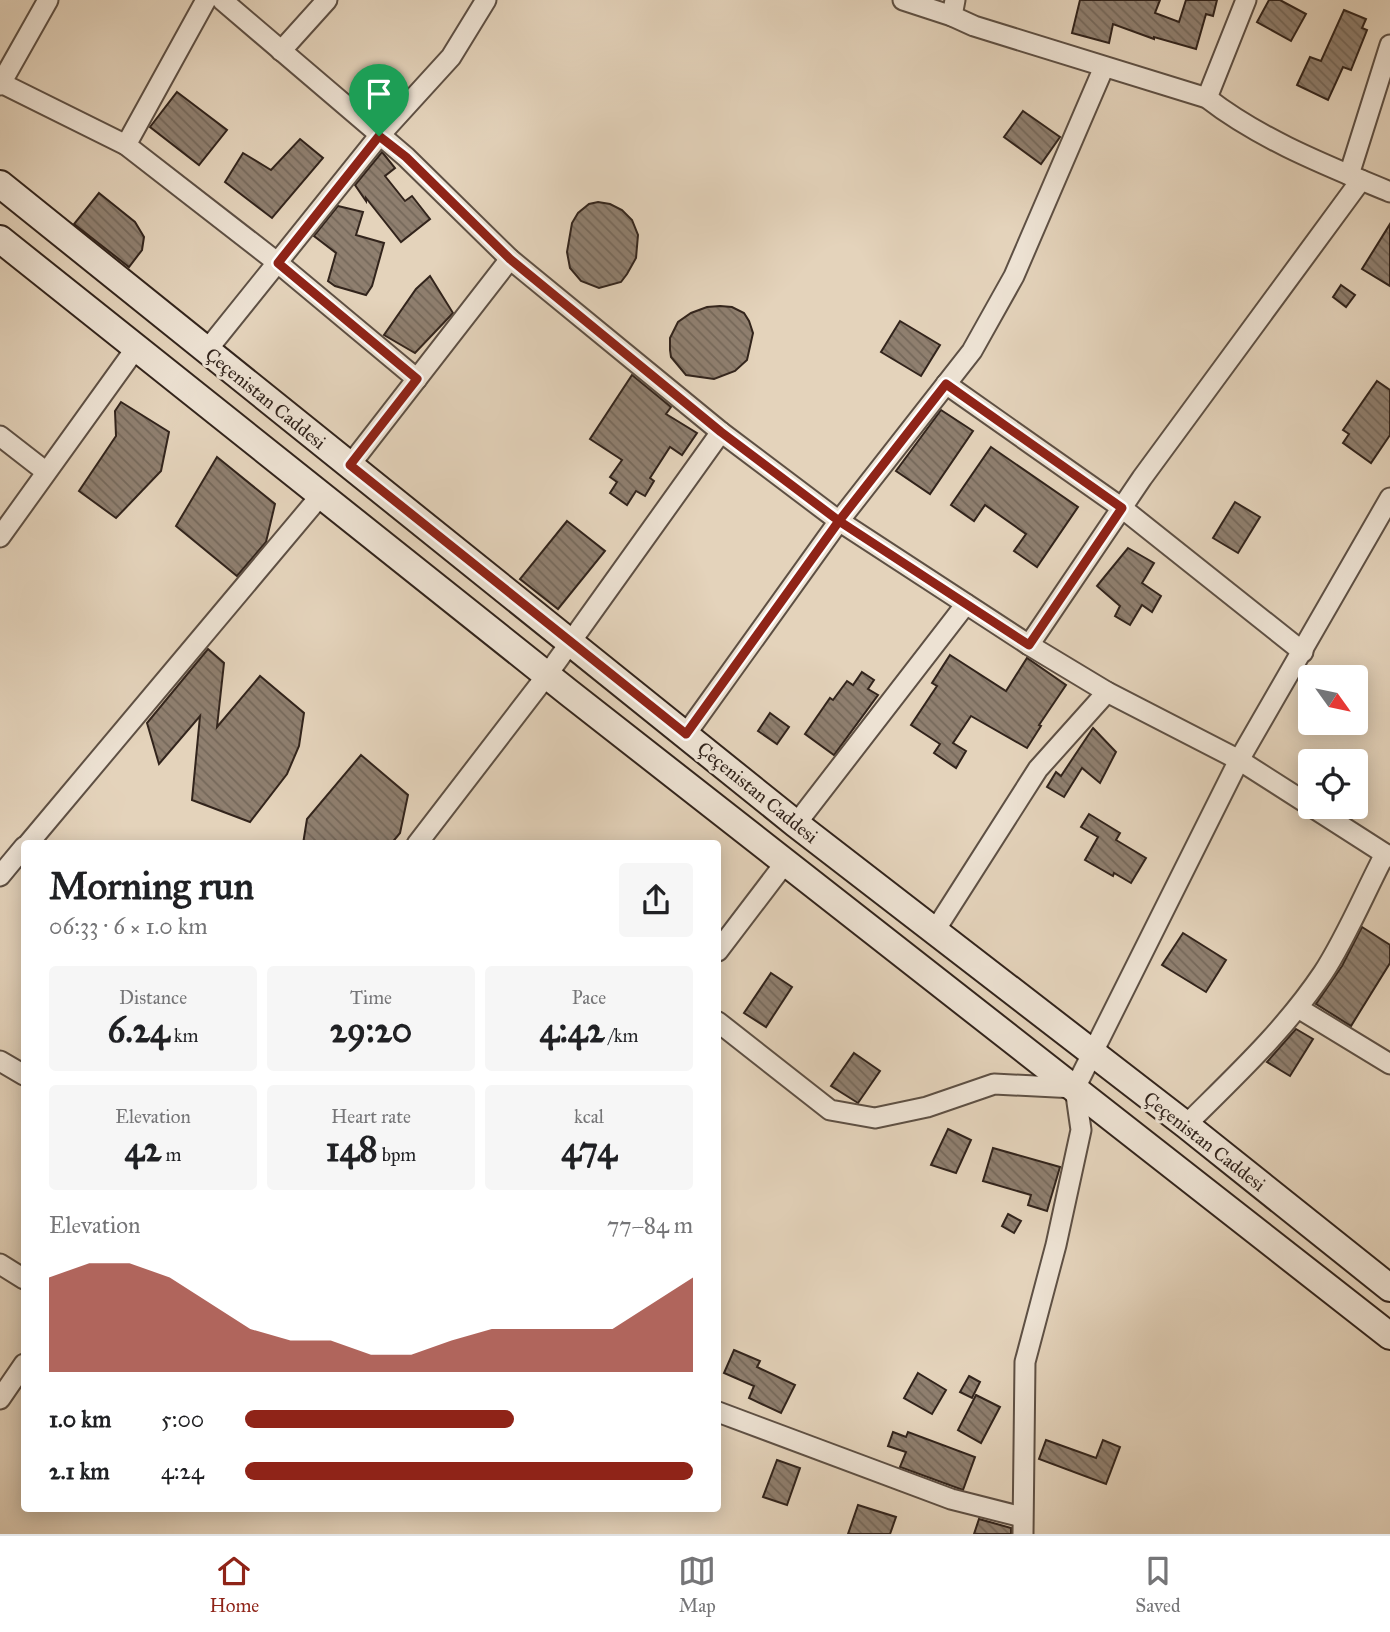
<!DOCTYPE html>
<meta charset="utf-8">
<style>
:root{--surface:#fff;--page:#f6f6f6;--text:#202124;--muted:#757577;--line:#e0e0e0;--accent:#8f2418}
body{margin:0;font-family:"IM FELL Great Primer",serif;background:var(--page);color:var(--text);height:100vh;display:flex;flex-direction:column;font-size:26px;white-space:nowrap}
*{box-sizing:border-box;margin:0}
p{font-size:23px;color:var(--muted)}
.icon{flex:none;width:38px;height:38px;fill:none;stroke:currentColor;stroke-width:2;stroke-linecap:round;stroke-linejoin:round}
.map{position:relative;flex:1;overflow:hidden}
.details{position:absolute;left:21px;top:840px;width:700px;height:672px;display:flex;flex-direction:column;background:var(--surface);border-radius:7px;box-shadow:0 4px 18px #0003}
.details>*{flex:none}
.needle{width:46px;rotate:123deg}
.fabs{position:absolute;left:1298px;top:665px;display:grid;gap:14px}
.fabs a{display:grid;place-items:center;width:70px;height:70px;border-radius:7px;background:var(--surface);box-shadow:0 4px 18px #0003;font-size:35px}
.pin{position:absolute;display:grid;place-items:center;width:60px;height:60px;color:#fff;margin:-72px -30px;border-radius:50% 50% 50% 0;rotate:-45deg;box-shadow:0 0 7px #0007}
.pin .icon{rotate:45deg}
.round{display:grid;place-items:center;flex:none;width:74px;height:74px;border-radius:7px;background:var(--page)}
.overview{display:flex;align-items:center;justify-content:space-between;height:119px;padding:0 28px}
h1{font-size:38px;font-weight:700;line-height:52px}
.stats{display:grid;grid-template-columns:repeat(3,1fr);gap:10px;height:119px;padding:7px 28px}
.stats div{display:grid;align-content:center;border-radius:7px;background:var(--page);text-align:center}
.stats b{font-size:35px;font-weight:700}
.stats small{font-size:19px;font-weight:400}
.stats p{font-size:19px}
.chart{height:196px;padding:14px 28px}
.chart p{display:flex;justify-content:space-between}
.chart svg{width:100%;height:126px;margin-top:7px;fill:var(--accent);opacity:.7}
ul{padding:0 28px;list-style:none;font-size:23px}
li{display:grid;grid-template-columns:112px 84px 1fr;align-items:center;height:52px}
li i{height:18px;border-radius:9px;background:var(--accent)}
.dock{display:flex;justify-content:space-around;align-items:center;height:98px;border-top:2px solid var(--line);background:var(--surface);font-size:19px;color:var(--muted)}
.dock a{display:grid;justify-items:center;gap:4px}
.dock .selected{color:var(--accent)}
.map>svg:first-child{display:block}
.building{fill:url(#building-back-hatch);stroke:#32241c;stroke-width:2}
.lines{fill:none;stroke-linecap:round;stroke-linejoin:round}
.minor-casing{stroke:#5e5044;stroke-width:23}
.secondary-casing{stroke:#32241c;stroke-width:30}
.minor{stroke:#ede2d3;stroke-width:19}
.secondary{stroke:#ede2d3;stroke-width:26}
.route-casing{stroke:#fff;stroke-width:14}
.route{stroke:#8f2418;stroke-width:9}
.labels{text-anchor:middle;stroke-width:6;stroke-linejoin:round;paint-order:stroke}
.street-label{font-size:19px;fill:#32241c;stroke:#ede2d3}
</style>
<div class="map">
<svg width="1390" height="1534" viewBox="0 0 1390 1534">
<defs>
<pattern id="building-back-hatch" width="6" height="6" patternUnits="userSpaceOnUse" patternTransform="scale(1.75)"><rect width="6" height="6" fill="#8f7f6f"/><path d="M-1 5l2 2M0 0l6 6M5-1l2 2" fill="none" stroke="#75685a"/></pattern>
</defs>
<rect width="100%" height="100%" fill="#e4d3bb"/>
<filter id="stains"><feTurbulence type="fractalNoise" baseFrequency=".00286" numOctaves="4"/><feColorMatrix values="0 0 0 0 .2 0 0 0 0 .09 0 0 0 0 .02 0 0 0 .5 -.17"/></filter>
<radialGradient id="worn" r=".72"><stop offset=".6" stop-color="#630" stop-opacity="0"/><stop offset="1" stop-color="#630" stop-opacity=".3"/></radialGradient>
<g class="building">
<polygon points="1080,0 1160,0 1155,13 1179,22 1186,0 1217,0 1213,16 1206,14 1196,49 1154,37 1154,39 1113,24 1109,43 1072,33"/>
<polygon points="1269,0 1280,0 1306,14 1291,41 1257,22"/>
<polygon points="1344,10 1366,19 1362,28 1367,30 1351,70 1343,67 1328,100 1297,85 1310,57 1321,61"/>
<polygon points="177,92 227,130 199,165 150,127"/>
<polygon points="1023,111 1060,137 1041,164 1004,137"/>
<polygon points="300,139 323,158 272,218 225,182 243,153 271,170"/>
<polygon points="382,152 395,168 385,176 405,201 412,196 430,219 401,242 366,198 366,201 355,185"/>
<polygon points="99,193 135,222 144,237 142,250 129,267 74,224"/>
<polygon points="598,202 610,204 622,210 632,220 638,235 636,258 627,274 621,282 599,288 581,281 570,268 567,252 572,223 578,213 589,204"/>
<polygon points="338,206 363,212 356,235 384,243 372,286 366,295 335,286 328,281 336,253 314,236"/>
<polygon points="1390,224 1390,286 1362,269"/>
<polygon points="430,276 453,313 415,353 384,335 416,289"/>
<polygon points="1341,285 1355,295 1346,307 1333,297"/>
<polygon points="720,306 732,307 744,313 749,321 753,333 747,360 735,371 714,379 686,375 671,357 670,350 670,338 678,322 691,313 707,307"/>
<polygon points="900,321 940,345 921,376 881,352"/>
<polygon points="632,375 671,407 666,414 697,433 682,455 670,447 650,478 654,481 645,496 636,491 627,505 610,493 617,482 610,477 622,460 590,439"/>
<polygon points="1377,381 1390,390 1390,435 1371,463 1343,443 1349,434 1343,430"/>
<polygon points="121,402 169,432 161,471 116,518 79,491 116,436 115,411"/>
<polygon points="941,410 973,431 930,494 896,471"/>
<polygon points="991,447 1078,507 1037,567 1014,551 1026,534 985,505 974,521 951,505"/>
<polygon points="217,457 275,504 266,542 237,576 176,526"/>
<polygon points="1235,502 1260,517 1238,553 1213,538"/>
<polygon points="567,521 605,551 558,609 520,579"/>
<polygon points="1128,548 1154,563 1142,583 1161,596 1152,612 1142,605 1130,625 1115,616 1120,606 1097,586"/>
<polygon points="208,649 224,663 217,727 260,676 304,713 299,746 287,774 250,822 192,800 200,716 159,764 147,723"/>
<polygon points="950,655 1006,691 1027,658 1066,685 1039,725 1041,726 1027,748 971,716 953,743 966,751 956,768 934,753 940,744 911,725 937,686 932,683"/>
<polygon points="862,672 874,680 868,689 878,695 834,755 805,734 830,698 833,700 847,681 853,685"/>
<polygon points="770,713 789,727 777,744 758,731"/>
<polygon points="1093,728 1116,752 1100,783 1082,768 1064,797 1047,787 1056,772 1061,776"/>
<polygon points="361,755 408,795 400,833 391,844 303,844 307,819"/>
<polygon points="1089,814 1120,833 1116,840 1146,858 1131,883 1114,873 1113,876 1085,860 1098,837 1081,827"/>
<polygon points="1362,927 1390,945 1390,963 1351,1026 1316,1004 1342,966"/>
<polygon points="1183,933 1226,960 1206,992 1162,965"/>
<polygon points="771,973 792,987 766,1027 744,1013"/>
<polygon points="1296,1029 1313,1039 1290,1076 1267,1062"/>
<polygon points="854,1053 880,1071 858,1103 831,1086"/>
<polygon points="948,1129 971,1140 956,1173 931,1165"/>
<polygon points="993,1148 1060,1167 1047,1211 1028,1205 1031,1195 983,1181"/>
<polygon points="1008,1214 1021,1221 1014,1233 1002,1226"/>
<polygon points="734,1350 760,1361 757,1367 795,1385 781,1413 749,1398 754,1386 724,1373"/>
<polygon points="918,1373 946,1390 932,1414 904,1398"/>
<polygon points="969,1376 980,1382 972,1398 960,1392"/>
<polygon points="976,1395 1000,1407 981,1443 958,1430"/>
<polygon points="893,1432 906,1437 908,1432 975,1457 963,1490 900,1467 906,1452 888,1446"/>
<polygon points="1046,1440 1096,1458 1103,1440 1120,1447 1106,1484 1039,1459"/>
<polygon points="777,1460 800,1468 787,1505 763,1497"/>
<polygon points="858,1505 896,1517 890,1534 848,1534"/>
<polygon points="979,1519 1011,1528 1011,1534 974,1534"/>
</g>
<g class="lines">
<defs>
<g id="minor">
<polyline points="222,0 406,157 510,259 721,432 839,521 1029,645 1107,692 1239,760 1311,806"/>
<polyline points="903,0 952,16"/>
<path d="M955 0 952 16 974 26 1207 98C1261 140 1328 166 1390 192"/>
<polyline points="281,51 327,0"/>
<polyline points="1,83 126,145 278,263 417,379"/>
<polyline points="0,85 48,0"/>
<polyline points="1207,98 1246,0"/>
<polyline points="126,145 206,0"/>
<polyline points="1349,175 1390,45"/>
<polyline points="207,350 379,136 451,57 486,0"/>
<polyline points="946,384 1122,508 1303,652"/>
<polyline points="0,436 45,471"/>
<polyline points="350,465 510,259"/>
<polyline points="0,537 136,348"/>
<polyline points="1029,645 1142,478 1361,180"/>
<polyline points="686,734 839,521 972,351 1014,276 1104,67"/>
<polyline points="1312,807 1390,857"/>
<polyline points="796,824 966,604"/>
<polyline points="28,844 321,495"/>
<polyline points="417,844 547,675 721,432"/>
<polyline points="0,876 24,847"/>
<polyline points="934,932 1038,769 1107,692"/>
<polyline points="718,951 785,863"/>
<polyline points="1298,1008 1390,1064"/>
<polyline points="718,1022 830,1110 875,1118 927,1107 994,1084 1075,1088"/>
<polyline points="0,1061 24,1075"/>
<path d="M1186 1125C1235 1076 1284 1031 1323 973 1346 938 1365 892 1385 854"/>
<polyline points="0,1264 24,1279"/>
<polyline points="0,1399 24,1364"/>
<polyline points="718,1412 951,1499 1022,1517"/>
<polyline points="1023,1534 1025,1362 1056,1245 1081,1130 1075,1088 1239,760 1390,498"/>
</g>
<g id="secondary">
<polyline points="0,184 796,824 1186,1125 1390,1288"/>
<polyline points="0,239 568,692 1390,1336"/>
</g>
</defs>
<use href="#minor" class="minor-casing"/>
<use href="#secondary" class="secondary-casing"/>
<use href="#minor" class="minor"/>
<use href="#secondary" class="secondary"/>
</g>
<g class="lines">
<defs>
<polyline id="route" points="379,136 406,157 510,259 721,432 839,521 1029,645 1122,508 946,384 839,521 686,734 350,465 417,379 278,263 379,136"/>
</defs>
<use href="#route" class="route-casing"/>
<use href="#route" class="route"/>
</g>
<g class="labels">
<g class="street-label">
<text transform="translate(266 398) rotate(39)" y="7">Çeçenistan Caddesi</text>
<text transform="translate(758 792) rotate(39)" y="7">Çeçenistan Caddesi</text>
<text transform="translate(1205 1141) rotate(38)" y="7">Çeçenistan Caddesi</text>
</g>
</g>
<rect width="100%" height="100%" filter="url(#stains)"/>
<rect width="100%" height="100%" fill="url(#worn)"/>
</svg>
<div class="fabs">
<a><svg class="needle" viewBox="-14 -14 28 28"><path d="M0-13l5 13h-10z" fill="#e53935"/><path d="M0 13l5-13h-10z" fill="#757577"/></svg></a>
<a><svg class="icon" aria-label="locate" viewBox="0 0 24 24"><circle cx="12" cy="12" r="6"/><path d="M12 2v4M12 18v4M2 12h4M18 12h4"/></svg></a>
</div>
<div class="pin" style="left:379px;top:136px;background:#1e9e55"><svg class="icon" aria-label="arrive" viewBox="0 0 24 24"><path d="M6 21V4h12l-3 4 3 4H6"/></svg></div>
<section class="details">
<div class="overview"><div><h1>Morning run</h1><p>06:33 · 6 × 1.0 km</p></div><a class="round"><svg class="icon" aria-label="share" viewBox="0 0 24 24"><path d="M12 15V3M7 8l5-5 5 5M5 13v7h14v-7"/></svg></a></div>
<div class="stats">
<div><p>Distance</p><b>6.24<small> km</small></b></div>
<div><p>Time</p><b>29:20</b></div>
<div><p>Pace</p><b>4:42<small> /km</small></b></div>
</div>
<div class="stats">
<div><p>Elevation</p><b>42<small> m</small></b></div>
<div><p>Heart rate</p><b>148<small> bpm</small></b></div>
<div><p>kcal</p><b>474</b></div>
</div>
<div class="chart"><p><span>Elevation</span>77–84 m</p>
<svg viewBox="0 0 160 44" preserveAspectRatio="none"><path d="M0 44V11L10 6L20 6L30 11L40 20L50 29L60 33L70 33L80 38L90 38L100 33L110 29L120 29L130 29L140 29L150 20L160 11V44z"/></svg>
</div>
<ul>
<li><b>1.0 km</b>5:00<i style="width:60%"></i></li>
<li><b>2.1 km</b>4:24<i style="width:100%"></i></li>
</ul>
</section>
</div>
<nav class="dock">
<a class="selected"><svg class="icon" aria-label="home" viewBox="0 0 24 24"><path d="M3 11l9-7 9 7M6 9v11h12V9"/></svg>Home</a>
<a><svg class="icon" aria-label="map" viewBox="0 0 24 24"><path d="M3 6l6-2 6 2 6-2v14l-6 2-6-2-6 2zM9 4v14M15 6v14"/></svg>Map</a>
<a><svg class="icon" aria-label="saved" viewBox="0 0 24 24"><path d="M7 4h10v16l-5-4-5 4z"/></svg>Saved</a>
</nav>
